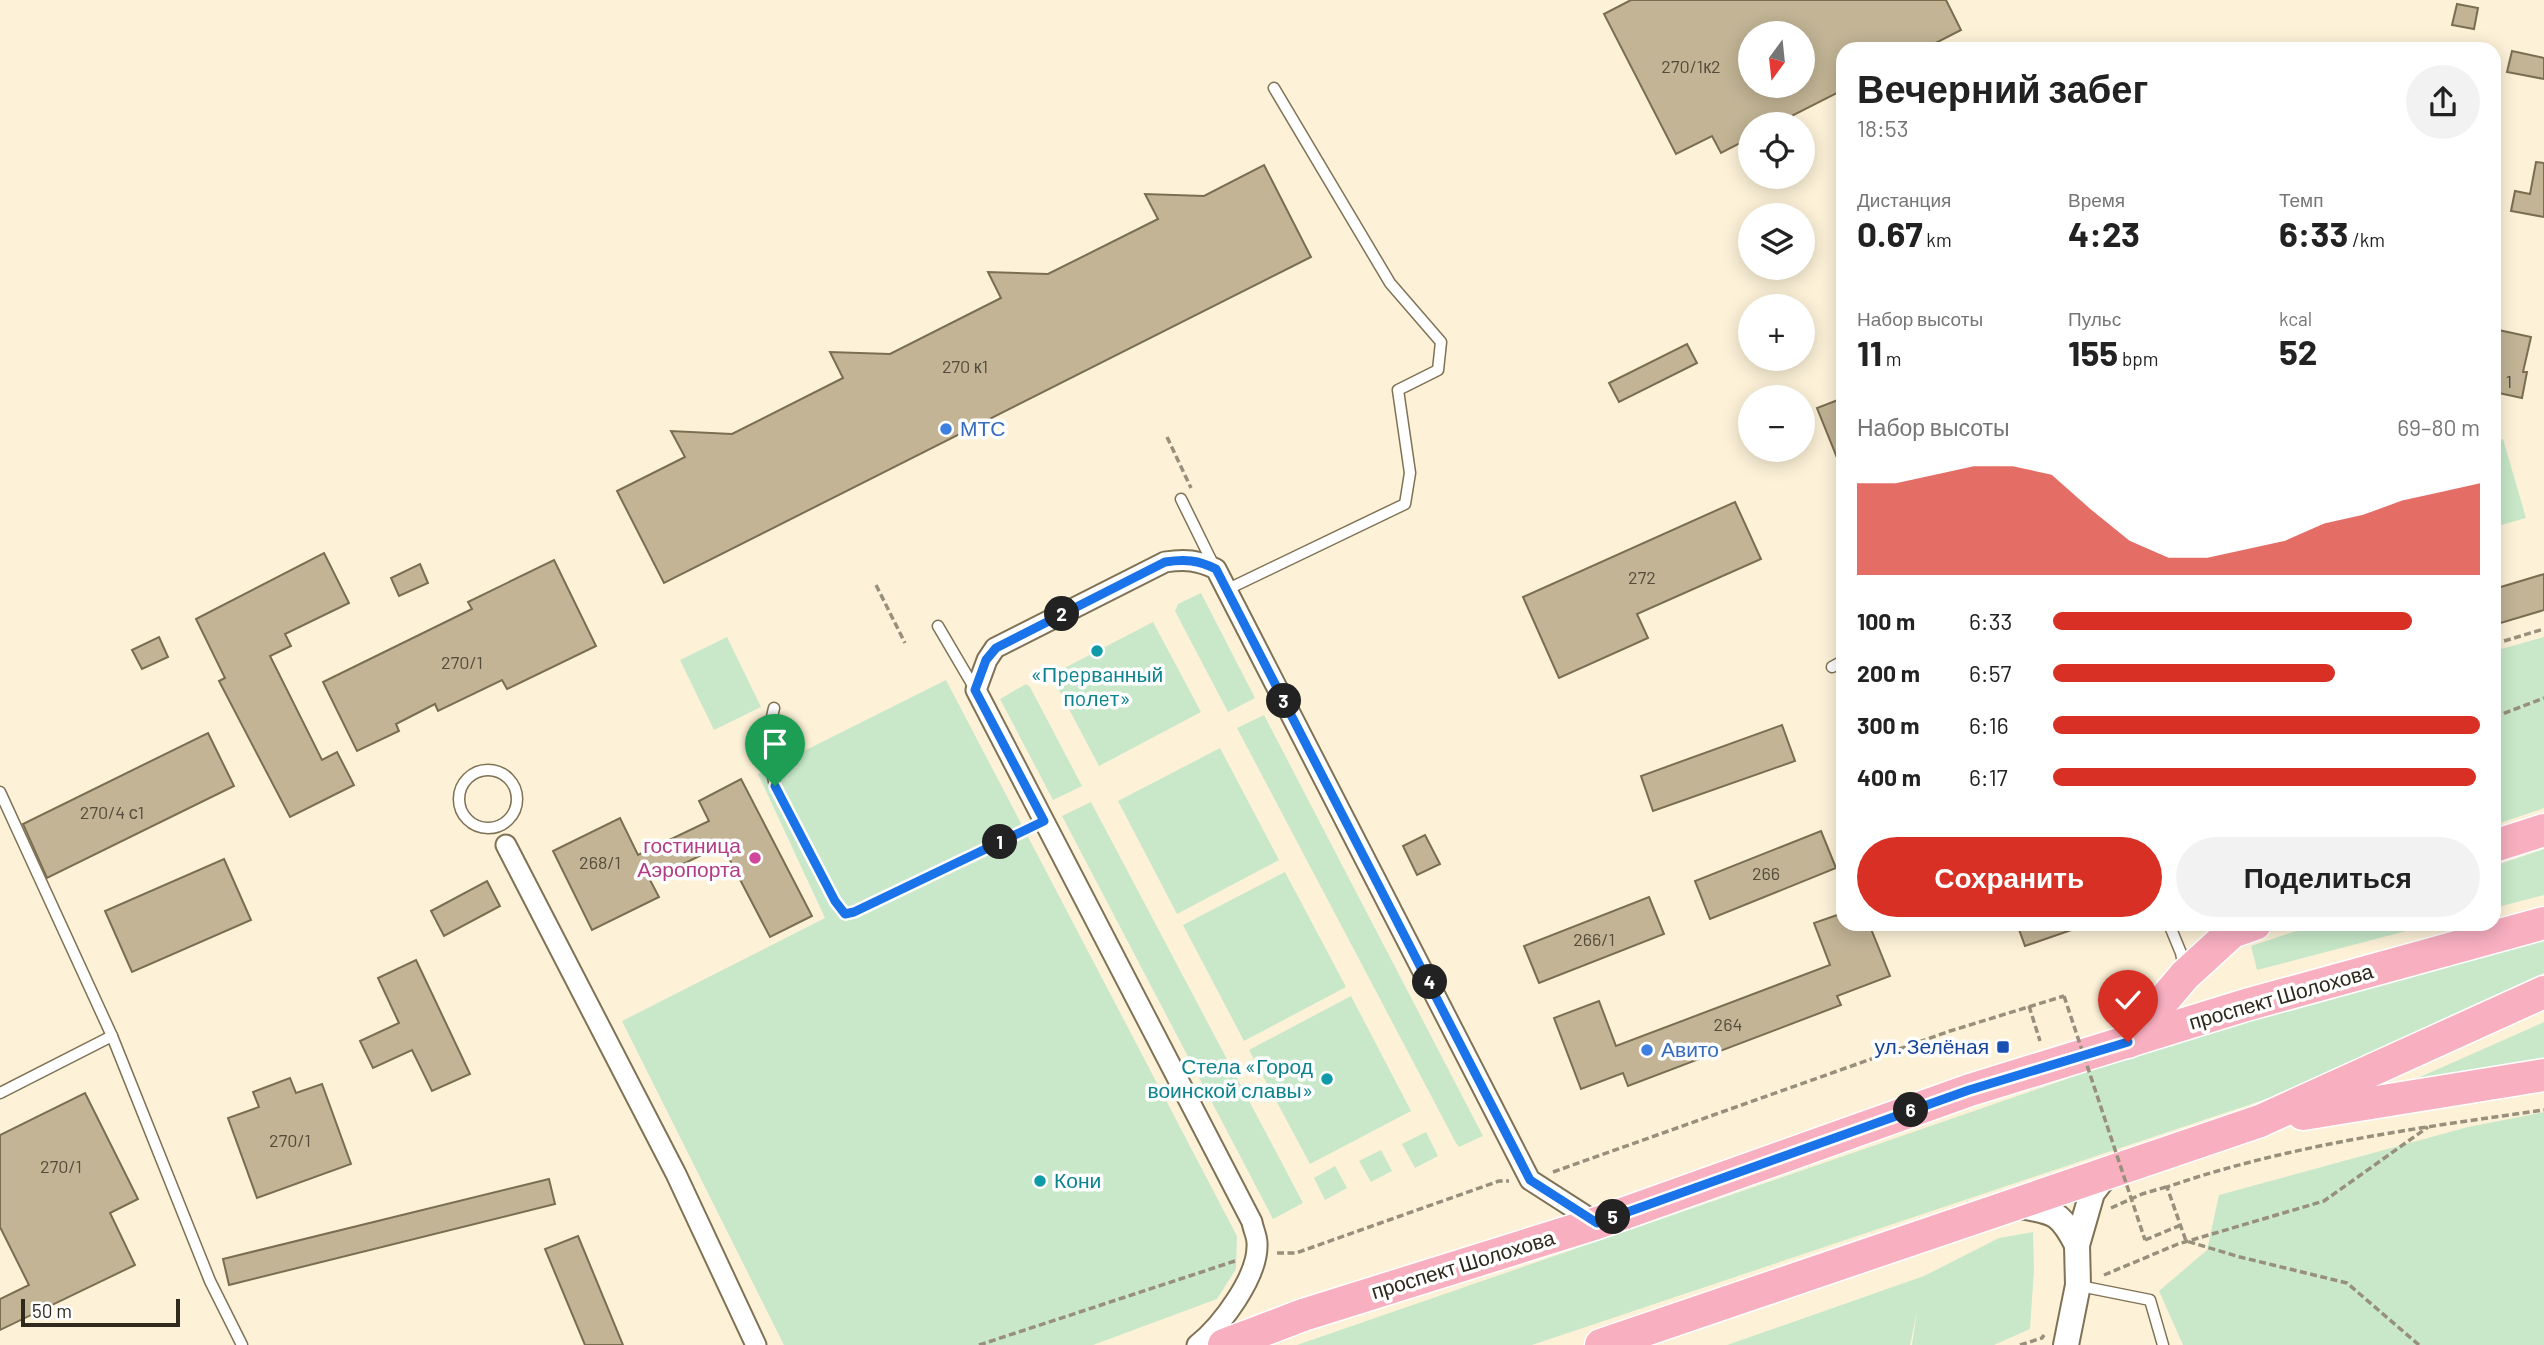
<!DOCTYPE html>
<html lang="ru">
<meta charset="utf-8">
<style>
:root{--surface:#fff;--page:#f2f2f2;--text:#222;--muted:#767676;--accent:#d93025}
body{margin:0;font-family:Barlow,sans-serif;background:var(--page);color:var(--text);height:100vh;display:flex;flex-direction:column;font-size:26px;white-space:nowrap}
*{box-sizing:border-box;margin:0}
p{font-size:23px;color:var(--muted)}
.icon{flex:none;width:38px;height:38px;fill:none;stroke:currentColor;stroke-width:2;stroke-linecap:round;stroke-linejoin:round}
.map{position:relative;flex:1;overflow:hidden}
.drawer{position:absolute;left:1836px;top:42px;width:665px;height:889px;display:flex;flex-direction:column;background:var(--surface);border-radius:21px;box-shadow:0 4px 18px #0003}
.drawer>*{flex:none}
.needle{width:46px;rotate:195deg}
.tools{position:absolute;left:1738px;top:21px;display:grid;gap:14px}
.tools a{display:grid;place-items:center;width:77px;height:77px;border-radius:50%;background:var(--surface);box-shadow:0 4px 18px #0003;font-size:35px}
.scale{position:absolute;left:21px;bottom:18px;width:159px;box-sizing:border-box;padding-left:7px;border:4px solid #2f2a1d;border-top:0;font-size:19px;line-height:24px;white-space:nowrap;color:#2f2a1d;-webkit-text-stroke:5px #fff;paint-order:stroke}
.pin{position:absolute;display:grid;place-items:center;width:60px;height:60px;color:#fff;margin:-72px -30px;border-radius:50% 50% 50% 0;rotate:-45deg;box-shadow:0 0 7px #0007}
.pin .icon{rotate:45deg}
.km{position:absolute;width:35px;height:35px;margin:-18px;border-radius:50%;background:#222;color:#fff;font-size:19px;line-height:35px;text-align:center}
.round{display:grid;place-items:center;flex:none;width:74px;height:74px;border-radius:37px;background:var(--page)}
.overview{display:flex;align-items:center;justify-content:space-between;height:119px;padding:0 21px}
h1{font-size:38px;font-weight:700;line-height:52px}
.figures{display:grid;grid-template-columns:repeat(3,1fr);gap:10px;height:119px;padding:7px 21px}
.figures div{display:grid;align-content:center}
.figures b{font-size:35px;font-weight:700}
.figures small{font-size:19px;font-weight:400}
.figures p{font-size:19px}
.chart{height:196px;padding:14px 21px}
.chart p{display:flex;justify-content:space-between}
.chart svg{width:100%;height:126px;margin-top:7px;fill:var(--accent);opacity:.7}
.cta{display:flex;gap:14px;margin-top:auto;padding:14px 21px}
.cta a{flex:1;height:80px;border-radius:42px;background:var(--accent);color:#fff;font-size:28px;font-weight:700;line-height:80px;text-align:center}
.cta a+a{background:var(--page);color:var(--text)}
ul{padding:0 21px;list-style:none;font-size:23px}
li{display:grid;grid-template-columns:112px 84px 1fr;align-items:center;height:52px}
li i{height:18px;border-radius:9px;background:var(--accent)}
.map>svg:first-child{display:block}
.green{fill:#c8e8c9}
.building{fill:#c2b495;stroke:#7a6e51;stroke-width:2;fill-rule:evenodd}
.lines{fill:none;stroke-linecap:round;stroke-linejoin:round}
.service-casing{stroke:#7f7255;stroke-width:13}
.minor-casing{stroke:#7f7255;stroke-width:23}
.tertiary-casing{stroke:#7f7255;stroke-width:28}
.primary-casing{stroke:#fff;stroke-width:35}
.path{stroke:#98907c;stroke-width:3.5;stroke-dasharray:7 3.5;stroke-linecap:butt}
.service{stroke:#fff;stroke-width:10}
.minor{stroke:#fff;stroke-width:19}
.tertiary{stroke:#fff;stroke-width:24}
.primary{stroke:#f8afc0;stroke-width:32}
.path-bridge{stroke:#98907c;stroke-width:3.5;stroke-dasharray:7 3.5;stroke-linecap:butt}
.route-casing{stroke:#fff;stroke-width:14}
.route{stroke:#1a73e8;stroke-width:9}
.shop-dot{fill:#3f7fe0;stroke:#fff;stroke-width:2.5}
.culture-dot{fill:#0f9aa8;stroke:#fff;stroke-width:2.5}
.hotel-dot{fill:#d1479c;stroke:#fff;stroke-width:2.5}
.transit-dot{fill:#1a4fb4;stroke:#fff;stroke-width:2.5}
.labels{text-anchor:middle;stroke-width:7;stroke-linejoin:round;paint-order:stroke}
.number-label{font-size:18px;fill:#544c3b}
.shop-label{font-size:21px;fill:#366cbe;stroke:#fff;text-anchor:start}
.culture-label{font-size:21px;fill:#0d838f;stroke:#fff}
.hotel-label{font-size:21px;fill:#b23c85;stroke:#fff;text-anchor:end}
.street-label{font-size:21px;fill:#2f2a1d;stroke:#fff}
.transit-label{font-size:21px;fill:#164399;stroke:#fff;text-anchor:end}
</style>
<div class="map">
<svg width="2544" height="1345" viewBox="0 0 2544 1345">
<rect width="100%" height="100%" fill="#fdf2d8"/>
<g class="green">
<polygon points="2503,439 2526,518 2494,527 2494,441"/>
<polygon points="1201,593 1255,698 1228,712 1175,611 1178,604"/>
<polygon points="1153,622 1201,712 1099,766 1051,675"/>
<polygon points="727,637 761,707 714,730 680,660"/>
<polygon points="2544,637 2544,808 2494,825 2494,651"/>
<polygon points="946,680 1237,1236 1236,1269 1217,1299 1093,1345 784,1345 622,1021 825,918 758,774"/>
<polygon points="1026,684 1030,687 1082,786 1053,800 1000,699"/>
<polygon points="1264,715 1483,1136 1459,1147 1456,1143 1237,728"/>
<polygon points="1220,748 1279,860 1177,914 1118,801"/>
<polygon points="1091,802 1303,1203 1273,1219 1062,816"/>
<polygon points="2544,849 2544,895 2494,908 2494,866"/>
<polygon points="1285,872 1346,987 1244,1041 1183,925"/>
<polygon points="2318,924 2433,924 2257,970 2251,946"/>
<polygon points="2544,932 2544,973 2302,1087 1532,1345 1297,1345 2350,981"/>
<polygon points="1351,996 1411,1111 1310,1164 1249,1050"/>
<polygon points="2544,1022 2544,1059 2411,1081"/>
<polygon points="2544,1112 2544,1345 2183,1345 2159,1291 2207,1250 2219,1195 2468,1127"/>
<polygon points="1426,1132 1438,1156 1415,1168 1402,1144"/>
<polygon points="1381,1150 1392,1171 1371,1182 1359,1161"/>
<polygon points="1335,1166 1347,1188 1325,1200 1314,1178"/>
<polygon points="2033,1232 2034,1270 2030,1329 1994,1345 1912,1345 1917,1311 1910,1345 1727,1345 1924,1276 1999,1238"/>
</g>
<g class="building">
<path d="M1631 0H1946L1961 30 1924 49H1843V90L1776 124H1750V138L1721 153 1712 136 1676 154 1604 14ZM1750 33H1802V86H1750Z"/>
<polygon points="2457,4 2478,8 2474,29 2452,25"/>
<polygon points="2512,51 2544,58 2544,79 2507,72"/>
<polygon points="2536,162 2544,163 2544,217 2511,211 2515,191 2530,194"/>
<polygon points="1264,165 1311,257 664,583 617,491 685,457 671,431 732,434 843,378 830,352 890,354 1001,298 988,272 1048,274 1158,219 1145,194 1204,196"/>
<polygon points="2494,329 2531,337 2523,372 2527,372 2522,398 2494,392"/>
<polygon points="1687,344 1697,363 1619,402 1609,383"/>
<polygon points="1843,398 1843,470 1842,470 1817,408"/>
<polygon points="1735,502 1761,559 1637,614 1648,638 1559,678 1523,597"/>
<polygon points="324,553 349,603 285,634 291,646 270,656 322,760 337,752 354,785 290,817 219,681 225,678 196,619"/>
<polygon points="554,560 596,646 507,689 502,680 438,711 435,704 396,724 399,731 357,751 323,682 472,609 468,602"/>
<polygon points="420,564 428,583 399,596 391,578"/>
<polygon points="2544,574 2544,610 2494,625 2494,589"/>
<polygon points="159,637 168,657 142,669 132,650"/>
<polygon points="1782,725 1795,761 1653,811 1641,776"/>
<polygon points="208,733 234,786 47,878 23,824"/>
<polygon points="741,779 812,916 770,937 722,845 650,880 659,897 592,930 553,851 620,818 638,855 709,821 699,801"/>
<polygon points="1821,831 1836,868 1710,919 1695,881"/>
<polygon points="1425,835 1440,864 1417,875 1403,846"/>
<polygon points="224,859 251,920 132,972 105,911"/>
<polygon points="487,881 500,906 444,936 431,911"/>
<polygon points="1649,897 1664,934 1539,983 1524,946"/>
<polygon points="1843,913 1843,924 1869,924 1890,976 1837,996 1841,1005 1628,1086 1623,1073 1581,1089 1554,1018 1599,1001 1616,1046 1830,965 1814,923"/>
<polygon points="2017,924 2080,924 2080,927 2025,946"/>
<polygon points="416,960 470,1074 432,1091 412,1050 373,1068 360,1041 399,1023 378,978"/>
<polygon points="290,1078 296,1093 322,1084 351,1164 257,1198 228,1118 259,1107 253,1092"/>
<polygon points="85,1093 138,1199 110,1213 135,1265 0,1330 0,1299 29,1285 0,1227 0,1135"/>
<polygon points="549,1179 555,1204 229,1285 223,1259"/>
<polygon points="578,1236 623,1345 585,1345 545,1249"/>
</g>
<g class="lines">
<defs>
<g id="service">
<polyline points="1181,499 1214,566"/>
<polyline points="1226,590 1405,504 1410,473 1398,390 1438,370 1441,342 1390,283 1274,88"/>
<polyline points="938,626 975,689"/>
<polyline points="1832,667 1843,661"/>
<polyline points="774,708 766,743 775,786 835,901 845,914 854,912 1044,821"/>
<circle cx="488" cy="799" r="29"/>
<polyline points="0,792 112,1036 210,1281 242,1345"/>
<polyline points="2169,924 2181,953 2184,968"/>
<polyline points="0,1093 112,1036"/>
<polyline points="2080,1286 2150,1300 2163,1345"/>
</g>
<g id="minor">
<polyline points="506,845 676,1174 756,1345"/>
<path d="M1197 1345C1221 1326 1259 1276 1257 1243 1257 1236 1253 1229 1252 1222L976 690 987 660 995 648 1165 562C1185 559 1198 560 1216 569L1530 1180 1597 1223"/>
</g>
<g id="tertiary">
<path d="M2012 1204C2051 1213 2058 1207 2077 1245"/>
<polyline points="2066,1345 2078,1285 2077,1245 2092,1193 2109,1171"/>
</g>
<g id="primary">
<polyline points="2494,846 2544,830"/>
<polyline points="2128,1042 2185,975 2232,932 2255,924"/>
<polyline points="2303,1114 2544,1075"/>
<polyline points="1224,1345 1303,1315 1597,1223 1970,1090 2246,1005 2544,923"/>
<polyline points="1601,1345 2260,1121 2544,992"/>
</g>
</defs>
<use href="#service" class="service-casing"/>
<use href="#minor" class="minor-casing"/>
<use href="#tertiary" class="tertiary-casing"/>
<use href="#primary" class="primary-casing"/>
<g class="path">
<polyline points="1167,437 1191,488"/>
<polyline points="876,585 905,643"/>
<polyline points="2494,644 2544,629"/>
<polyline points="2494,717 2544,698"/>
<polyline points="2029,1006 2040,1041"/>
<polyline points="1553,1172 1950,1031 2064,996"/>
<polyline points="2111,1208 2142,1194 2166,1187"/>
<polyline points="2145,1240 2181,1225"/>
<polyline points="1277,1253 1296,1253 1499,1181 1509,1181"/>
<polyline points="2104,1275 2178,1244 2324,1201 2428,1127"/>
<polyline points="979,1345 1235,1261"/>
<polyline points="2020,1345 2042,1338 2044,1335"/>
<path d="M2419 1345 2347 1283 2240 1257 2186 1241 2167 1187C2288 1145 2417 1128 2544 1110"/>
</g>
<use href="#service" class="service"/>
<use href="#minor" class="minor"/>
<use href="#tertiary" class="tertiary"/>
<use href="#primary" class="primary"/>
<polyline class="path-bridge" points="2064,996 2145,1240"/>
</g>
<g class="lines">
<defs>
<path id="route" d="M775 786 835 901 845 914 854 912 1044 821 975 690 986 660 996 648 1165 562C1185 559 1198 560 1216 569L1530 1180 1597 1223 1969 1090 2128 1042"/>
</defs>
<use href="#route" class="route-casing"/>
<use href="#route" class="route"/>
</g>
<g class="shop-dot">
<circle cx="946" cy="429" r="7"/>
<circle cx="1647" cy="1050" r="7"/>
</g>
<g class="culture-dot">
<circle cx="1097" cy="651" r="7"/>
<circle cx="1327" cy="1079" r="7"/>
<circle cx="1040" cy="1181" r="7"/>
</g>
<circle class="hotel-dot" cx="755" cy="858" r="7"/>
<rect class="transit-dot" x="1996" y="1040" width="14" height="14" rx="3.5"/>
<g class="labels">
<g class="number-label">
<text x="1691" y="73">270/1к2</text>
<text x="965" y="373">270 к1</text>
<text x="2509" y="388">1</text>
<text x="1642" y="584">272</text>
<text x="462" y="669">270/1</text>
<text x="112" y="819">270/4 с1</text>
<text x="600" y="869">268/1</text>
<text x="1766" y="880">266</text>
<text x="1594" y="946">266/1</text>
<text x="1728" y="1031">264</text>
<text x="290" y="1147">270/1</text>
<text x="61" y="1173">270/1</text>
</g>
<g class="shop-label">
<text x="960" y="436">МТС</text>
<text x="1661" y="1057">Авито</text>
</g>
<g class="culture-label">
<text x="1097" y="682">«Пpepвaнный<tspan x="1097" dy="24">пoлeт»</tspan></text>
<text x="1313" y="1074" text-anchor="end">Стела «Город<tspan x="1313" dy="24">воинской славы»</tspan></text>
<text x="1054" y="1188" text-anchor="start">Кони</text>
</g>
<g class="hotel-label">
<text x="741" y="853">гостиница<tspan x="741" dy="24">Аэропорта</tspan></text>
</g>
<g class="street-label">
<text transform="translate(2281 997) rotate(-16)" y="7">проспект Шолохова</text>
<text transform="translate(1463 1265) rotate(-17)" y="7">проспект Шолохова</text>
</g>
<g class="transit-label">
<text x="1989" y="1054">ул. Зелёная</text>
</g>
</g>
</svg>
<div class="tools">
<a><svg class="needle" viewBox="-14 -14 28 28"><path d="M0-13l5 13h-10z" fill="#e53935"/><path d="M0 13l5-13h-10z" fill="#767676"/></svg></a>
<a><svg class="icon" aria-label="locate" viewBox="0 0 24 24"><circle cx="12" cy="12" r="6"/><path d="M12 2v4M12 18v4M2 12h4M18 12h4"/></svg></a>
<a><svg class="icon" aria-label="layers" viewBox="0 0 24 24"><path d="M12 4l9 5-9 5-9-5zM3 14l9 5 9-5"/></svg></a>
<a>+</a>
<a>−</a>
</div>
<div class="scale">50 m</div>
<div class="pin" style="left:775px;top:786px;background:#1e9e55"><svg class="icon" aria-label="arrive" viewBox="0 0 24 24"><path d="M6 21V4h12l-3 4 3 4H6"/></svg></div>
<div class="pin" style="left:2128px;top:1042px;background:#d93025"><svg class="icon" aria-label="check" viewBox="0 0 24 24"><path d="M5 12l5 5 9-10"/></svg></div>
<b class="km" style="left:1000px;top:842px">1</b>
<b class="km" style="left:1062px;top:614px">2</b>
<b class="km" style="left:1284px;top:701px">3</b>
<b class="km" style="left:1430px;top:982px">4</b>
<b class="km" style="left:1613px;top:1217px">5</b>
<b class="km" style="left:1911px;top:1110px">6</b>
<section class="drawer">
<div class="overview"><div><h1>Вечерний забег</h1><p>18:53</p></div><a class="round"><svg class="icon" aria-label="share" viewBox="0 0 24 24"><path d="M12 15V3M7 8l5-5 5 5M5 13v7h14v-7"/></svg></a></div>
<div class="figures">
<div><p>Дистанция</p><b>0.67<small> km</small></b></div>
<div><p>Время</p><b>4:23</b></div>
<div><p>Темп</p><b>6:33<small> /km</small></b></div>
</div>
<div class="figures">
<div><p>Набор высоты</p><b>11<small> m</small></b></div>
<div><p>Пульс</p><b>155<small> bpm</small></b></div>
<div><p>kcal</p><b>52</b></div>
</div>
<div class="chart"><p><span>Набор высоты</span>69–80 m</p>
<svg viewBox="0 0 160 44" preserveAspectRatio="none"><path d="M0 44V12L10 12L20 9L30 6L40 6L50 9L60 21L70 32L80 38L90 38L100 35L110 32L120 26L130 23L140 18L150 15L160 12V44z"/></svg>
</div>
<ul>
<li><b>100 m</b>6:33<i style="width:84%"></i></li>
<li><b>200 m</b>6:57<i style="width:66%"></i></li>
<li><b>300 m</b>6:16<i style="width:100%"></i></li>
<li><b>400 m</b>6:17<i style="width:99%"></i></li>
</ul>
<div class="cta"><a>Сохранить</a><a>Поделиться</a></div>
</section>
</div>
